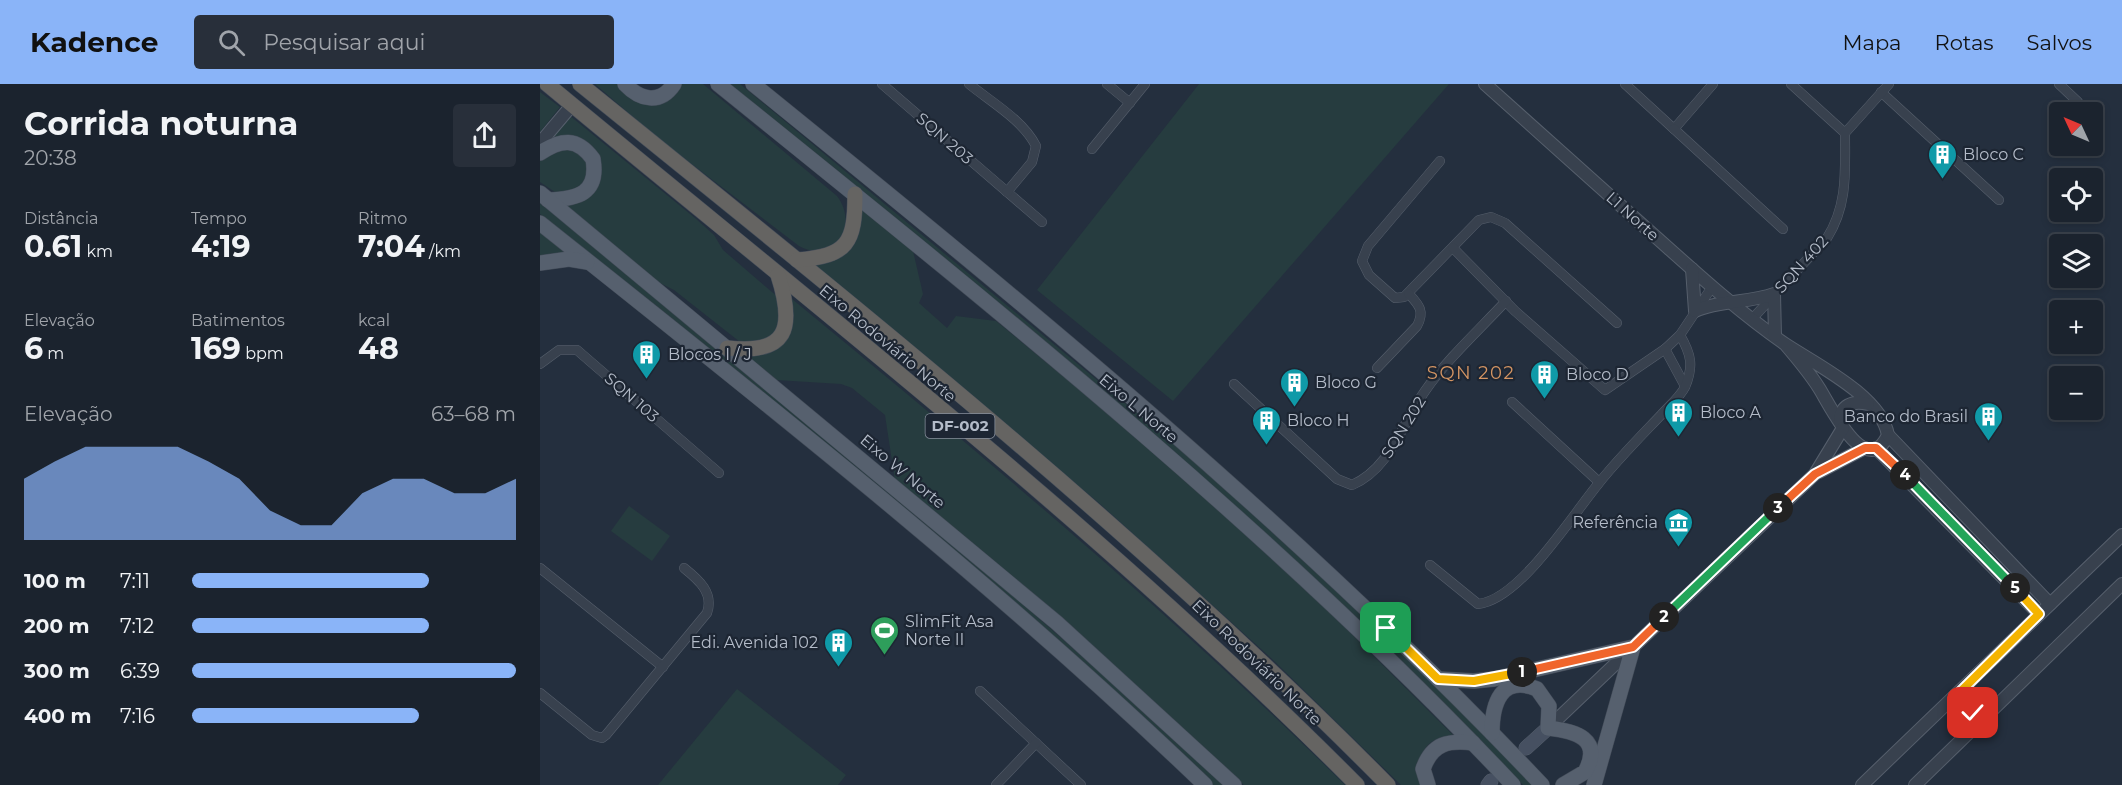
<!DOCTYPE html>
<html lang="pt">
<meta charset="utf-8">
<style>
:root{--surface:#1b232e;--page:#282f3a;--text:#f1f3f6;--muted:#a0a4aa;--line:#39404a;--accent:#8ab4f8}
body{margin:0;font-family:Montserrat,sans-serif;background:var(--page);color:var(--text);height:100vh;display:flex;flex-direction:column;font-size:22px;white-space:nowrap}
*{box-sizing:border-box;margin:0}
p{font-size:20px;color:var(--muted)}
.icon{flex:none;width:33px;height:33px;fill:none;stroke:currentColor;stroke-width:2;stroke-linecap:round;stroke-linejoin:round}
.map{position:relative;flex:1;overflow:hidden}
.details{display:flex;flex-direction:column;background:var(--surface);width:540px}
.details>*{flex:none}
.needle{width:39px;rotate:314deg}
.buttons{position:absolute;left:1509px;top:18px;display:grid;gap:12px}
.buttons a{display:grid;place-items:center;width:54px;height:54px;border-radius:6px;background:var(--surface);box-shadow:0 3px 9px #0003,0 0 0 2px var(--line);font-size:30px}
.pin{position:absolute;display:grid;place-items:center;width:51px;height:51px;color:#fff;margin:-26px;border-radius:12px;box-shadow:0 3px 9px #0006}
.km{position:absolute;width:30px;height:30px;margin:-15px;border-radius:50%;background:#222;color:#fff;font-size:16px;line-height:30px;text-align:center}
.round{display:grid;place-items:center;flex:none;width:63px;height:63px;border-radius:6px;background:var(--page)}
.head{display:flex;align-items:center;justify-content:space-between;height:102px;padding:0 24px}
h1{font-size:33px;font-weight:700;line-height:45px}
.metrics{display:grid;grid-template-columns:repeat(3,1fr);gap:9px;height:102px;padding:6px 24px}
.metrics div{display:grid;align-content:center}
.metrics b{font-size:30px;font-weight:700}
.metrics small{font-size:16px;font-weight:400}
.metrics p{font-size:16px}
.chart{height:168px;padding:12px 24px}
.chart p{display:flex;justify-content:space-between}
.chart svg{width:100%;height:108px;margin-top:6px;fill:var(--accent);opacity:.7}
ul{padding:0 24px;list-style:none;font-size:20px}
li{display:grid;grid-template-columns:96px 72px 1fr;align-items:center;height:45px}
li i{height:15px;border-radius:8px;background:var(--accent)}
header{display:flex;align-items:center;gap:36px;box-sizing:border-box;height:84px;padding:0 30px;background:var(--accent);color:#111}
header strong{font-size:28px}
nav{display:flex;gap:33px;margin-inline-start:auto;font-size:21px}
.search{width:420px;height:54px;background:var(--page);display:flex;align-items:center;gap:15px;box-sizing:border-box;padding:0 21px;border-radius:6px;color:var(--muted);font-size:22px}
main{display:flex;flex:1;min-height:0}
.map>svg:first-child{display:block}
.green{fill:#263c3f}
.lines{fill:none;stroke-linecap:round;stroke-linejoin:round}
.minor-casing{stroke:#565f6c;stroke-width:10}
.tertiary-casing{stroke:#565f6c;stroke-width:14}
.secondary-casing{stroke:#565f6c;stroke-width:15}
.primary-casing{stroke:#414a57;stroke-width:16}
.trunk-casing{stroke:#434c59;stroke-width:16}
.minor{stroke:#38414e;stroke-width:9}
.tertiary{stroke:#38414e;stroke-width:12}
.secondary{stroke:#465061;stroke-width:14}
.primary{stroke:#56606e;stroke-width:15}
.trunk{stroke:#656462;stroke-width:15}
.split-1-casing{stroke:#fff;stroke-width:12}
.split-2-casing{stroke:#fff;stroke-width:12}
.split-3-casing{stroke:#fff;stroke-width:12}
.split-4-casing{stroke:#fff;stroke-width:12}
.split-5-casing{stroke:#fff;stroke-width:12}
.split-6-casing{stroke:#fff;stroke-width:12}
.split-1{stroke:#f5b400;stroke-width:8}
.split-2{stroke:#f0652b;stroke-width:8}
.split-3{stroke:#22a559;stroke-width:8}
.split-4{stroke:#f0652b;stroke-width:8}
.split-5{stroke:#22a559;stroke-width:8}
.split-6{stroke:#f5b400;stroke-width:8}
.labels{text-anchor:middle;stroke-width:4.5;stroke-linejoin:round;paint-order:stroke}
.shield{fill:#1d2633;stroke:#878f9c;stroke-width:1.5}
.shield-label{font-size:15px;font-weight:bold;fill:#b4bcc9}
.street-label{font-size:16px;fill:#b4bcc9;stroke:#1d2633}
.poi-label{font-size:16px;fill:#b4bcc9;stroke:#1d2633;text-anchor:start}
.neighbourhood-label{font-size:18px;letter-spacing:1.5px;fill:#d59563;stroke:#1d2633}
</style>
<header>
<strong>Kadence</strong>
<div class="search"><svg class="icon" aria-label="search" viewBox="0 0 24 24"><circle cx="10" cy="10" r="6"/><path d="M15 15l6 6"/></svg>Pesquisar aqui</div>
<nav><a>Mapa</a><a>Rotas</a><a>Salvos</a></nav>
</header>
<main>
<section class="details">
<div class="head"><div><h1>Corrida noturna</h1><p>20:38</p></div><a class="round"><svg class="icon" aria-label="share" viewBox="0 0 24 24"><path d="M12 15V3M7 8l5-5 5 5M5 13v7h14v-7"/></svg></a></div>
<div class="metrics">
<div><p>Distância</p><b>0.61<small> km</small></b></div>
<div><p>Tempo</p><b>4:19</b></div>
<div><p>Ritmo</p><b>7:04<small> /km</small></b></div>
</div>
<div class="metrics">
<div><p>Elevação</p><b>6<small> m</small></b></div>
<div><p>Batimentos</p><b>169<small> bpm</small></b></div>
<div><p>kcal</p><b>48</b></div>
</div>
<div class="chart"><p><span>Elevação</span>63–68 m</p>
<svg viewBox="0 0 160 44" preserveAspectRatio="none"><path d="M0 44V19L10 12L20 6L30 6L40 6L50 6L60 12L70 19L80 32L90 38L100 38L110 25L120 19L130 19L140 25L150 25L160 19V44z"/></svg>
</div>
<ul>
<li><b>100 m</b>7:11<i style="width:73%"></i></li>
<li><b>200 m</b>7:12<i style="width:73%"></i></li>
<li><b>300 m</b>6:39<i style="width:100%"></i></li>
<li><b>400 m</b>7:16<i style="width:70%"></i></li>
</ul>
</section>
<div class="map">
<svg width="1582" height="701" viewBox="0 0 1582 701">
<rect width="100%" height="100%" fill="#242f3e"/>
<g class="green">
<path d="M55 0H78L98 17 137 0H163L297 112C320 142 293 181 259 162L115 52Z"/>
<polygon points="189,0 200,0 650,373 849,555 994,701 983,701 893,608"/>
<polygon points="659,0 909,0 633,317 497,206"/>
<polygon points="0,8 20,23 0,48"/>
<polygon points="29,31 155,134 174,151 183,166 239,214 242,226 236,248 225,258 200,258 134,206 108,193 19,119 40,115 54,73 8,57"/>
<polygon points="26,61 46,75 48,88 42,103 18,110 0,98 0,74"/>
<path d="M0 119C231 308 466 496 683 701H672L210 302 0 130Z"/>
<path d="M316 121 373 167 383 210 379 219 407 244 416 232 456 237 597 353 743 482 914 652C879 654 880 673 882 701H861L730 573 559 419 268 178 296 173Z"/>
<polygon points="0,145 32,171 15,169 0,172"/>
<path d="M252 215C442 371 630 528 805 701H704L355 397 345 331 312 304 301 300 236 296 203 271C227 274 236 259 251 242Z"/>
<polygon points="89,422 130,452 112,477 71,447"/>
<polygon points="197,605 306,691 298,701 118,701"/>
</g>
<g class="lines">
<defs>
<g id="minor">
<polyline points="342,0 502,138"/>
<path d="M429 0C451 18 483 36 496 62L492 78 467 108"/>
<polyline points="567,0 590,19"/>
<polyline points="1085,0 1134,45 1173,0"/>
<polyline points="1251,0 1305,49"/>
<polyline points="1519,0 1538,18"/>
<polyline points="1341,8 1459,116"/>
<polyline points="1134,45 1243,145"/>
<polyline points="552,65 605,0"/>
<polyline points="900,77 828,162 822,177 829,191 855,214 864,213 939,136 951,133 965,139 1077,239"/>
<polyline points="913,164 975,227 1065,306 1125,265 1140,251 1172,203"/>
<path d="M1212 235 1287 154C1308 121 1305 87 1305 49L1349 0"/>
<polyline points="1125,265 1145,302"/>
<polyline points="0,280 19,266 37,266 179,389"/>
<path d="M837 284 877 242C885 227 879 221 869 210"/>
<path d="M694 300 797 395 812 401C851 384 862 339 885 307 908 274 939 246 966 217"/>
<polyline points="972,318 1059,398"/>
<path d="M890 481 938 520C980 516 1033 430 1059 399 1078 375 1100 353 1121 331 1129 322 1140 313 1145 303 1154 282 1151 270 1140 251"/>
<polyline points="0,484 123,583"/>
<polyline points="440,607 541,701"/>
<path d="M0 609 52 651 62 654 66 651 167 529C174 509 159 496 144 484"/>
<polyline points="456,701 496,659"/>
</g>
<g id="tertiary">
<path d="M945 0C999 49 1054 97 1108 146 1152 185 1196 226 1245 260 1275 280 1341 312 1348 351 1326 398 1290 321 1279 304 1269 288 1257 274 1245 260"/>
<polyline points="0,59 27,27"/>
<path d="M1152 185 1155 227C1180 216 1208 219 1234 210L1235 252"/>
<path d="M1300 338C1300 321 1313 316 1328 320"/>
<polyline points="1348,351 1510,520"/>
<polyline points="1336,364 1499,530"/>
<polyline points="1279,388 1325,364"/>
<polyline points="1420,608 1429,625 1443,634"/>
<polyline points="1008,644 1275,390 1303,344"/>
<polyline points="1322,701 1582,451"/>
<polyline points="1375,701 1582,500"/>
</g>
<g id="secondary">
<polyline points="986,664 1008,644"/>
<polyline points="948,701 951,697"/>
</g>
<g id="primary">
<path d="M85 0C100 16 120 21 134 0"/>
<path d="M178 0C453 222 730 443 973 701"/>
<path d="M213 0C487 222 759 444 1002 701"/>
<path d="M0 69C21 55 37 53 53 75 59 110 37 115 8 116"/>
<polyline points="0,109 517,539 694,701"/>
<path d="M0 139C226 319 456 500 665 701"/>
<polyline points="0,179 29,175 47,178"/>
<polyline points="898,595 934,597 954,595 1093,563 1054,701"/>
<path d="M952 649C952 620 961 590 997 605L1009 622 1008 644C1036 647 1063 655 1045 688L1023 701"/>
<path d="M888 701 883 685C892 659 909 656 933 659"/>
</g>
<g id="trunk">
<path d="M7 0C282 228 565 447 817 701"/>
<path d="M40 0C317 224 597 447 848 701"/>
<path d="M257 176C308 172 315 159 315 110"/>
<path d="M187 264C248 271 255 244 238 191"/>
</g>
</defs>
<use href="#minor" class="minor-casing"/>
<use href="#tertiary" class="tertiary-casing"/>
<use href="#secondary" class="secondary-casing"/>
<use href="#primary" class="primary-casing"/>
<use href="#trunk" class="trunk-casing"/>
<use href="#minor" class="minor"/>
<use href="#tertiary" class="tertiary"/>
<use href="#secondary" class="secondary"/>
<use href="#primary" class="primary"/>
<use href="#trunk" class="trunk"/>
</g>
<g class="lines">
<defs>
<polyline id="split-1" points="846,544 898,595 934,597 982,588"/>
<polyline id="split-2" points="982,588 1093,563 1124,533"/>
<polyline id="split-3" points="1124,533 1238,424"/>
<polyline id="split-4" points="1238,424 1275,390 1325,364 1336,364 1365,391"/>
<polyline id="split-5" points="1365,391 1475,504"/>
<polyline id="split-6" points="1433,629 1424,620 1420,608 1499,530 1475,504"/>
</defs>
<use href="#split-1" class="split-1-casing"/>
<use href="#split-2" class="split-2-casing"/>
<use href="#split-3" class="split-3-casing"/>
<use href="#split-4" class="split-4-casing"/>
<use href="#split-5" class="split-5-casing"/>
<use href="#split-6" class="split-6-casing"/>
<use href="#split-1" class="split-1"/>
<use href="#split-2" class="split-2"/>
<use href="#split-3" class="split-3"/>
<use href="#split-4" class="split-4"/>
<use href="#split-5" class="split-5"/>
<use href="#split-6" class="split-6"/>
</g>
<defs>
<symbol id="building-pin" viewBox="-11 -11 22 30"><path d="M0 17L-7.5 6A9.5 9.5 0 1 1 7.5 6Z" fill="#0f9aa8" stroke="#1d2633"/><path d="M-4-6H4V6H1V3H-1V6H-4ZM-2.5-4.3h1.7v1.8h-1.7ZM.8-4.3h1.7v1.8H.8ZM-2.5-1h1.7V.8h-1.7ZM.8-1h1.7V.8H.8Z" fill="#fff"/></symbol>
<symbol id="museum-pin" viewBox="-11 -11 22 30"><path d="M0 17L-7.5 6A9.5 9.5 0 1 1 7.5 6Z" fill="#0f9aa8" stroke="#1d2633"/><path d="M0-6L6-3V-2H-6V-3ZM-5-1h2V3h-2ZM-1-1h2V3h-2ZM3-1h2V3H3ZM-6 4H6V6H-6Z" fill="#fff"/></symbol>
<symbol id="stadium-pin" viewBox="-11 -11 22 30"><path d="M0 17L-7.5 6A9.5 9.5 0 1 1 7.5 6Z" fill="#2e9e5b" stroke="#1d2633"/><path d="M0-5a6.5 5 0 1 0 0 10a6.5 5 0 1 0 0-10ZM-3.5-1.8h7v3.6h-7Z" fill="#fff"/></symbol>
</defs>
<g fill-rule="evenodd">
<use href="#building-pin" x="1386" y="54" width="33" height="45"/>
<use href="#building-pin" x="90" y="254" width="33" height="45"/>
<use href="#building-pin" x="988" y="274" width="33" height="45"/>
<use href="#building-pin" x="738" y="282" width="33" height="45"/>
<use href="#building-pin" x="1122" y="312" width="33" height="45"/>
<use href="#building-pin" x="1432" y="316" width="33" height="45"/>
<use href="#building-pin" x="710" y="320" width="33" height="45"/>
<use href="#museum-pin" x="1122" y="422" width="33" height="45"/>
<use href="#stadium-pin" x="328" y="530" width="33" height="45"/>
<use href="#building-pin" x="282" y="542" width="33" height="45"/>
</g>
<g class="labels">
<rect class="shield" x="385.5" y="330" width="69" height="24" rx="4.5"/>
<g class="shield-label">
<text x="420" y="347">DF-002</text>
</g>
<g class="street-label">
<text transform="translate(405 54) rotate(41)" y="6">SQN 203</text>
<text transform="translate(1093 132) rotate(42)" y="6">L1 Norte</text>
<text transform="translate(1261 180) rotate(-48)" y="6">SQN 402</text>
<text transform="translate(348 259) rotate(40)" y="6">Eixo Rodoviário Norte</text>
<text transform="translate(92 313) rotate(41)" y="6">SQN 103</text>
<text transform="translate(599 324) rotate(40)" y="6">Eixo L Norte</text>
<text transform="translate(863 343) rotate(-58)" y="6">SQN 202</text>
<text transform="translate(363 387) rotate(40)" y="6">Eixo W Norte</text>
<text transform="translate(717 578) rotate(44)" y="6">Eixo Rodoviário Norte</text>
</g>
<g class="poi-label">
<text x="1423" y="76">Bloco C</text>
<text x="128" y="276">Blocos I / J</text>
<text x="1026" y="296">Bloco D</text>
<text x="775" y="304">Bloco G</text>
<text x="1160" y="334">Bloco A</text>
<text x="1428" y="338" text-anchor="end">Banco do Brasil</text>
<text x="747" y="342">Bloco H</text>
<text x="1118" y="444" text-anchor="end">Referência</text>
<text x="365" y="543">SlimFit Asa<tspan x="365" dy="18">Norte II</tspan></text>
<text x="278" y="564" text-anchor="end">Edi. Avenida 102</text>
</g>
<g class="neighbourhood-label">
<text x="931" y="295">SQN 202</text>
</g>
</g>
</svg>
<div class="buttons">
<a><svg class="needle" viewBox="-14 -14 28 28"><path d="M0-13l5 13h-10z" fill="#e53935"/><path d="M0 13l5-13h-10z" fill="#a0a4aa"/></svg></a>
<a><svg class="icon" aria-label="locate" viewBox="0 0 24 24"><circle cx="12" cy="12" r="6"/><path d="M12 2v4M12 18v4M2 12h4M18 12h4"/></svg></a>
<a><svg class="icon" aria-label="layers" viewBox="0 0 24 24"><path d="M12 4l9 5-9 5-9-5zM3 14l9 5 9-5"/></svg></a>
<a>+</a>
<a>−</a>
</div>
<div class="pin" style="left:846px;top:544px;background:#1e9e55"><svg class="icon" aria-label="arrive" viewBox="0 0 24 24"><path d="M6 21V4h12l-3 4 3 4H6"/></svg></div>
<div class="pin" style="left:1433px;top:629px;background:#d93025"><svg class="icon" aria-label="check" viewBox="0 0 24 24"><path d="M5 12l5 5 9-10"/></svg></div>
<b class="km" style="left:982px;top:588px">1</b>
<b class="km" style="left:1124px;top:533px">2</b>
<b class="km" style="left:1238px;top:424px">3</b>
<b class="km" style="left:1365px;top:391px">4</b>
<b class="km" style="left:1475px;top:504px">5</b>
</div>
</main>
